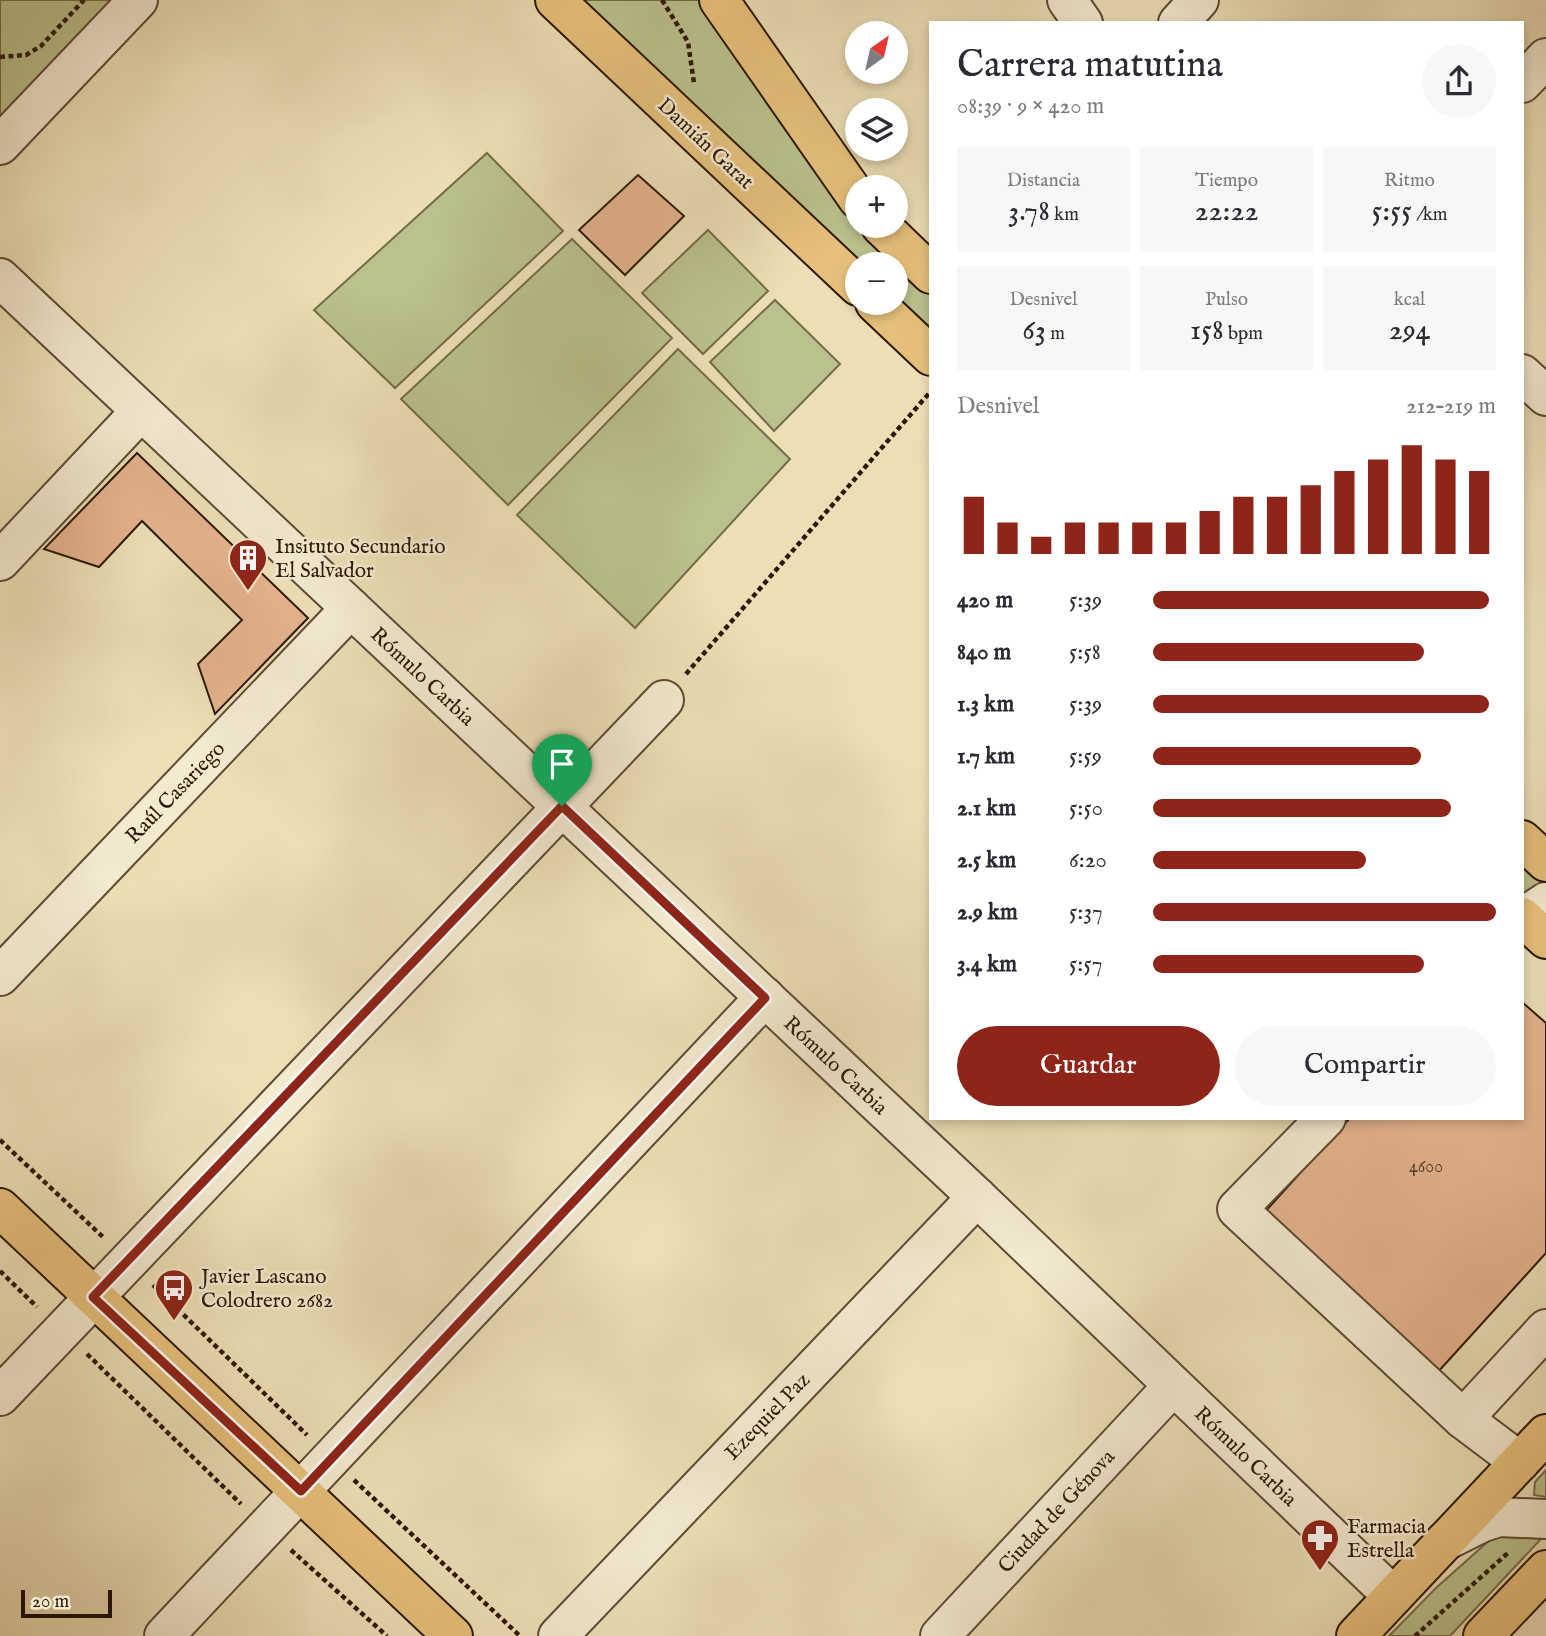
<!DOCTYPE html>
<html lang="es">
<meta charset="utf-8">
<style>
:root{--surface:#fff;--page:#f7f7f7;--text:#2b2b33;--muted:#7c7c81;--accent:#8f2418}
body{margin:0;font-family:"IM FELL English",serif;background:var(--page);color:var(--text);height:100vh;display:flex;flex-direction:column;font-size:26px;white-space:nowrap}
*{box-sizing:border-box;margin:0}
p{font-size:23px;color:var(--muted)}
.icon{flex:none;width:38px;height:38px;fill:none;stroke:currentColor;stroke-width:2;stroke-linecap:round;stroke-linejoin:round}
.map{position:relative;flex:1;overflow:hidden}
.side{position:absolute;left:929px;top:21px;width:595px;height:1099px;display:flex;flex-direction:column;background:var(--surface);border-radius:0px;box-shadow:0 4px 10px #0003}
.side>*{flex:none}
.needle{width:46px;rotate:34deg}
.fabs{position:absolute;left:845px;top:21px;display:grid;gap:14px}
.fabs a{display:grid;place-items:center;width:63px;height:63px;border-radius:50%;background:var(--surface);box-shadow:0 4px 10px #0003;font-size:35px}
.scale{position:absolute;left:21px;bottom:18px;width:91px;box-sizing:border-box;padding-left:7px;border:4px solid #2d1807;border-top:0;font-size:19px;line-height:24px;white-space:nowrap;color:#2d1807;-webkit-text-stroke:5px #f3ead0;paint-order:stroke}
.pin{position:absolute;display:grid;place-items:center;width:60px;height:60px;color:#fff;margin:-72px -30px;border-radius:50% 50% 50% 0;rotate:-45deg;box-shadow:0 0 7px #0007}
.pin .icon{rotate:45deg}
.round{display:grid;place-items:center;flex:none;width:74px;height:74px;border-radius:37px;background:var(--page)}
.headline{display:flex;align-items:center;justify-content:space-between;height:119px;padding:0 28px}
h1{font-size:38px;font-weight:600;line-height:52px}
.metrics{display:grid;grid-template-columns:repeat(3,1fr);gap:10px;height:119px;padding:7px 28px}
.metrics div{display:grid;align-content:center;border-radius:0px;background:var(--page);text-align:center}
.metrics b{font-size:30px;font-weight:600}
.metrics small{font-size:19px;font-weight:400}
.metrics p{font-size:19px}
.chart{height:196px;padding:14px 28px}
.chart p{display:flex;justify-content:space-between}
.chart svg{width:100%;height:126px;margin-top:7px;stroke:var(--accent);stroke-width:6}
.button{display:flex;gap:14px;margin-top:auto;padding:14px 28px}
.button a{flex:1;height:80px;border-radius:42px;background:var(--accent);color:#fff;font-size:28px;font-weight:600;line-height:80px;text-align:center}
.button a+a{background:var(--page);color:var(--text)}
ul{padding:0 28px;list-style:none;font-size:23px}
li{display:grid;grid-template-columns:112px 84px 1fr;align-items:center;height:52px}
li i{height:18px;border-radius:9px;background:var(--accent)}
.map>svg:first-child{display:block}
.green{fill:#bac18c;stroke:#746c4a;stroke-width:2}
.building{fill:#e4b38e;stroke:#2d1807;stroke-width:2}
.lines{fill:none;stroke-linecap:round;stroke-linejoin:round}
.minor-casing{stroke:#5d4a33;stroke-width:42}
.major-casing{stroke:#2d1807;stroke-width:42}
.path{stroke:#2d1807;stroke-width:4.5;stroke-dasharray:5 3.5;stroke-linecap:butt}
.minor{stroke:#f3ead0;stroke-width:38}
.major{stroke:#e6c07b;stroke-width:38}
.route-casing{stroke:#fff;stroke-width:14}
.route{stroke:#8f2418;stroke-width:9}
.labels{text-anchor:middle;stroke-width:5;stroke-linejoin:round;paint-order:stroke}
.number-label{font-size:18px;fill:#5b3f29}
.street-label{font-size:21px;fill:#2d1807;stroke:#f3ead0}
.poi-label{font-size:21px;fill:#2d1807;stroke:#f3ead0;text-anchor:start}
</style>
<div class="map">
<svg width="1546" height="1636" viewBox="0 0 1546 1636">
<rect width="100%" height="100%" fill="#ecdfb6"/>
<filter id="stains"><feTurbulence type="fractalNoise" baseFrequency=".00286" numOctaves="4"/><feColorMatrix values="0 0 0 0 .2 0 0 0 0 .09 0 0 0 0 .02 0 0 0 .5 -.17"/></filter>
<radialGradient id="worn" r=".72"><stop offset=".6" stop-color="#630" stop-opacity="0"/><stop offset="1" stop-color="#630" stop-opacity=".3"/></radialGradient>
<g class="green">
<polygon points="0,0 113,0 0,120"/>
<polygon points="570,0 703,0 857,214 858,226 869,226 931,286 931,344 896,303 896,264 858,264"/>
<polygon points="487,153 563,231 395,388 314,310"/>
<polygon points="708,230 768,291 703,354 642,293"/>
<polygon points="572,239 672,338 508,505 401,399"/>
<polygon points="775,300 840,364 774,431 710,362"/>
<polygon points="678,349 790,459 635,628 517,515"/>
<polygon points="1522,861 1546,884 1523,906"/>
<polygon points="1546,1470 1546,1497 1534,1495 1535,1482"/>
<polygon points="1533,1536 1541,1539 1450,1636 1389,1636 1436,1588 1493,1537"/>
</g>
<g class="building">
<polygon points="638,175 684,216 625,275 579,230"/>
<polygon points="137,453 308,618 215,714 198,664 242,620 142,521 99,567 44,549"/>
<polygon points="1522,1002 1546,1023 1546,1253 1437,1373 1263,1214 1350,1118 1522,1118"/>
</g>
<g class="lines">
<defs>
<g id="minor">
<polyline points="1067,0 1083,23"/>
<polyline points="1178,23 1199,0"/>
<polyline points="1522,83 1546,58"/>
<polyline points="0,145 138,0"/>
<polyline points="0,278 977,1197 1393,1596"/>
<polyline points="1522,374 1546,396"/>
<polyline points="0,561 141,411"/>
<polyline points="1522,918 1546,902"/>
<polyline points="0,976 351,608"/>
<polyline points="1326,1118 1237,1209 1463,1419"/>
<polyline points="0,1396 664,700"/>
<polyline points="1520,1462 1463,1419 1546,1329"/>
<polyline points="1445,1541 1483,1522 1499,1517 1546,1519"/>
<polyline points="164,1636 765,997"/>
<polyline points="558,1636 977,1197"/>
<polyline points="940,1636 1173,1386"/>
</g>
<g id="major">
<polyline points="555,0 858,286"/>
<polyline points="719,0 858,199"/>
<polyline points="881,226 931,274"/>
<polyline points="875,303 931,356"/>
<polyline points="1522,840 1546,862"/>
<polyline points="1522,917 1546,939"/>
<polyline points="0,1208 453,1636"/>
<polyline points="1356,1636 1546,1434"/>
<polyline points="1483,1636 1546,1570"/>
</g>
</defs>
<use href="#minor" class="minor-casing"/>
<use href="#major" class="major-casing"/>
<g class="path">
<polyline points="662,0 688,42 694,83"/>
<polyline points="0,57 26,55 41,46 84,0"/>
<polyline points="686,674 931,391"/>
<polyline points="0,1140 104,1238"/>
<polyline points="0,1271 37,1307"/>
<polyline points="153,1285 307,1435"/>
<polyline points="87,1354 241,1504"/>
<polyline points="354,1480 520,1636"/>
<polyline points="291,1550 387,1636"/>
<polyline points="1415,1636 1508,1553"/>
</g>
<use href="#minor" class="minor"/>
<use href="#major" class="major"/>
</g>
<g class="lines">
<defs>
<polygon id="route" points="562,806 765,998 301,1491 93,1297"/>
</defs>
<use href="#route" class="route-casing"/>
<use href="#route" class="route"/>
</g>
<defs>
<symbol id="building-pin" viewBox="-11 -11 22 30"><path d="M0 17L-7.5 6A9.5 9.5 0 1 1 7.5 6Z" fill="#8f2418" stroke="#f3ead0"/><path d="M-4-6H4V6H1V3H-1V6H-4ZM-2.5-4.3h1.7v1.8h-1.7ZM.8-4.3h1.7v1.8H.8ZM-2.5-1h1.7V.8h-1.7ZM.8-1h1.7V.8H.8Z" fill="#fff"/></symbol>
<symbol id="bus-pin" viewBox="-11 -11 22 30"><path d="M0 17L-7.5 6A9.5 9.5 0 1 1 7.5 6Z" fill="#8f2418" stroke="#f3ead0"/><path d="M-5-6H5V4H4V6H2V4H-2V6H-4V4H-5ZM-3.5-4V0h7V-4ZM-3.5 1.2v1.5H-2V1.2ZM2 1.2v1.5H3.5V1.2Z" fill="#fff"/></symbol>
<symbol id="pharmacy-pin" viewBox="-11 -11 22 30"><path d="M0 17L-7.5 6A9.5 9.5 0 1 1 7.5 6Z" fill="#8f2418" stroke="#f3ead0"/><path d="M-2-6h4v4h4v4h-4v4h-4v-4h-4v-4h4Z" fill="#fff"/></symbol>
</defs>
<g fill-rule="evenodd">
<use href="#building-pin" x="226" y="536" width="44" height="60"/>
<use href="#bus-pin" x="152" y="1266" width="44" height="60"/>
<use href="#pharmacy-pin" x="1298" y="1516" width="44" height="60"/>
</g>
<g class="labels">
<g class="number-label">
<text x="1426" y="1172">4600</text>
</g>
<g class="street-label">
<text transform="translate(706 143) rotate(43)" y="7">Damián Garat</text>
<text transform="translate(423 676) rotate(43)" y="7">Rómulo Carbia</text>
<text transform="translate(175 792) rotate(-46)" y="7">Raúl Casariego</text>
<text transform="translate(836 1065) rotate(43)" y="7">Rómulo Carbia</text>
<text transform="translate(767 1416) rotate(-46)" y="7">Ezequiel Paz</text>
<text transform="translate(1246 1456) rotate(44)" y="7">Rómulo Carbia</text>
<text transform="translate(1056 1511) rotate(-47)" y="7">Ciudad de Génova</text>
</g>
<g class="poi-label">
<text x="275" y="553">Insituto Secundario<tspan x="275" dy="24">El Salvador</tspan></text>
<text x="201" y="1283">Javier Lascano<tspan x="201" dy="24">Colodrero 2682</tspan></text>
<text x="1347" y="1533">Farmacia<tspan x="1347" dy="24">Estrella</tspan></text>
</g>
</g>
<rect width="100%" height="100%" filter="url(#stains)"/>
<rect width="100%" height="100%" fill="url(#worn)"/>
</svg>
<div class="fabs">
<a><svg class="needle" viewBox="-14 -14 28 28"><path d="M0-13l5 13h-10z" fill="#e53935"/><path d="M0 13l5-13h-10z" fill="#7c7c81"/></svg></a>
<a><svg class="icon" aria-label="layers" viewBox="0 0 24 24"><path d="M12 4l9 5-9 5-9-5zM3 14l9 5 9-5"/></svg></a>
<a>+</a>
<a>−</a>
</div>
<div class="scale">20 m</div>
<div class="pin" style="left:562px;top:806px;background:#1e9e55"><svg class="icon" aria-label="arrive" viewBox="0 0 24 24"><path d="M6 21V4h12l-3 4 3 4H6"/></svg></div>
<section class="side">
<div class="headline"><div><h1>Carrera matutina</h1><p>08:39 · 9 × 420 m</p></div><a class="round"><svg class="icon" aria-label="share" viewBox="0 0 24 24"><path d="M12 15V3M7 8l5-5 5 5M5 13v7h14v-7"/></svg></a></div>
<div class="metrics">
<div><p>Distancia</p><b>3.78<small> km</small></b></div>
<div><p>Tiempo</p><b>22:22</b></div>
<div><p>Ritmo</p><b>5:55<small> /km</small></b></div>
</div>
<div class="metrics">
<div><p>Desnivel</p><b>63<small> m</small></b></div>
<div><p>Pulso</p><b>158<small> bpm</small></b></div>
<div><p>kcal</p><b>294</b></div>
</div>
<div class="chart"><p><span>Desnivel</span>212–219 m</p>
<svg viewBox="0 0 160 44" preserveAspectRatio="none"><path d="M5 44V24M15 44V33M25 44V38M35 44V33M45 44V33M55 44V33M65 44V33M75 44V29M85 44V24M95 44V24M105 44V20M115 44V15M125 44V11M135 44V6M145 44V11M155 44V15"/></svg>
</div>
<ul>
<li><b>420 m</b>5:39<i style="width:98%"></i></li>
<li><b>840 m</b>5:58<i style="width:79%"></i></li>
<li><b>1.3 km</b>5:39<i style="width:98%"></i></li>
<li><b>1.7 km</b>5:59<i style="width:78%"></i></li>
<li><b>2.1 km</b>5:50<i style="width:87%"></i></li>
<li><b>2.5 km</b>6:20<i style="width:62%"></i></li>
<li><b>2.9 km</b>5:37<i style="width:100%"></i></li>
<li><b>3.4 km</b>5:57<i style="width:79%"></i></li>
</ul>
<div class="button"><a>Guardar</a><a>Compartir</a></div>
</section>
</div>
